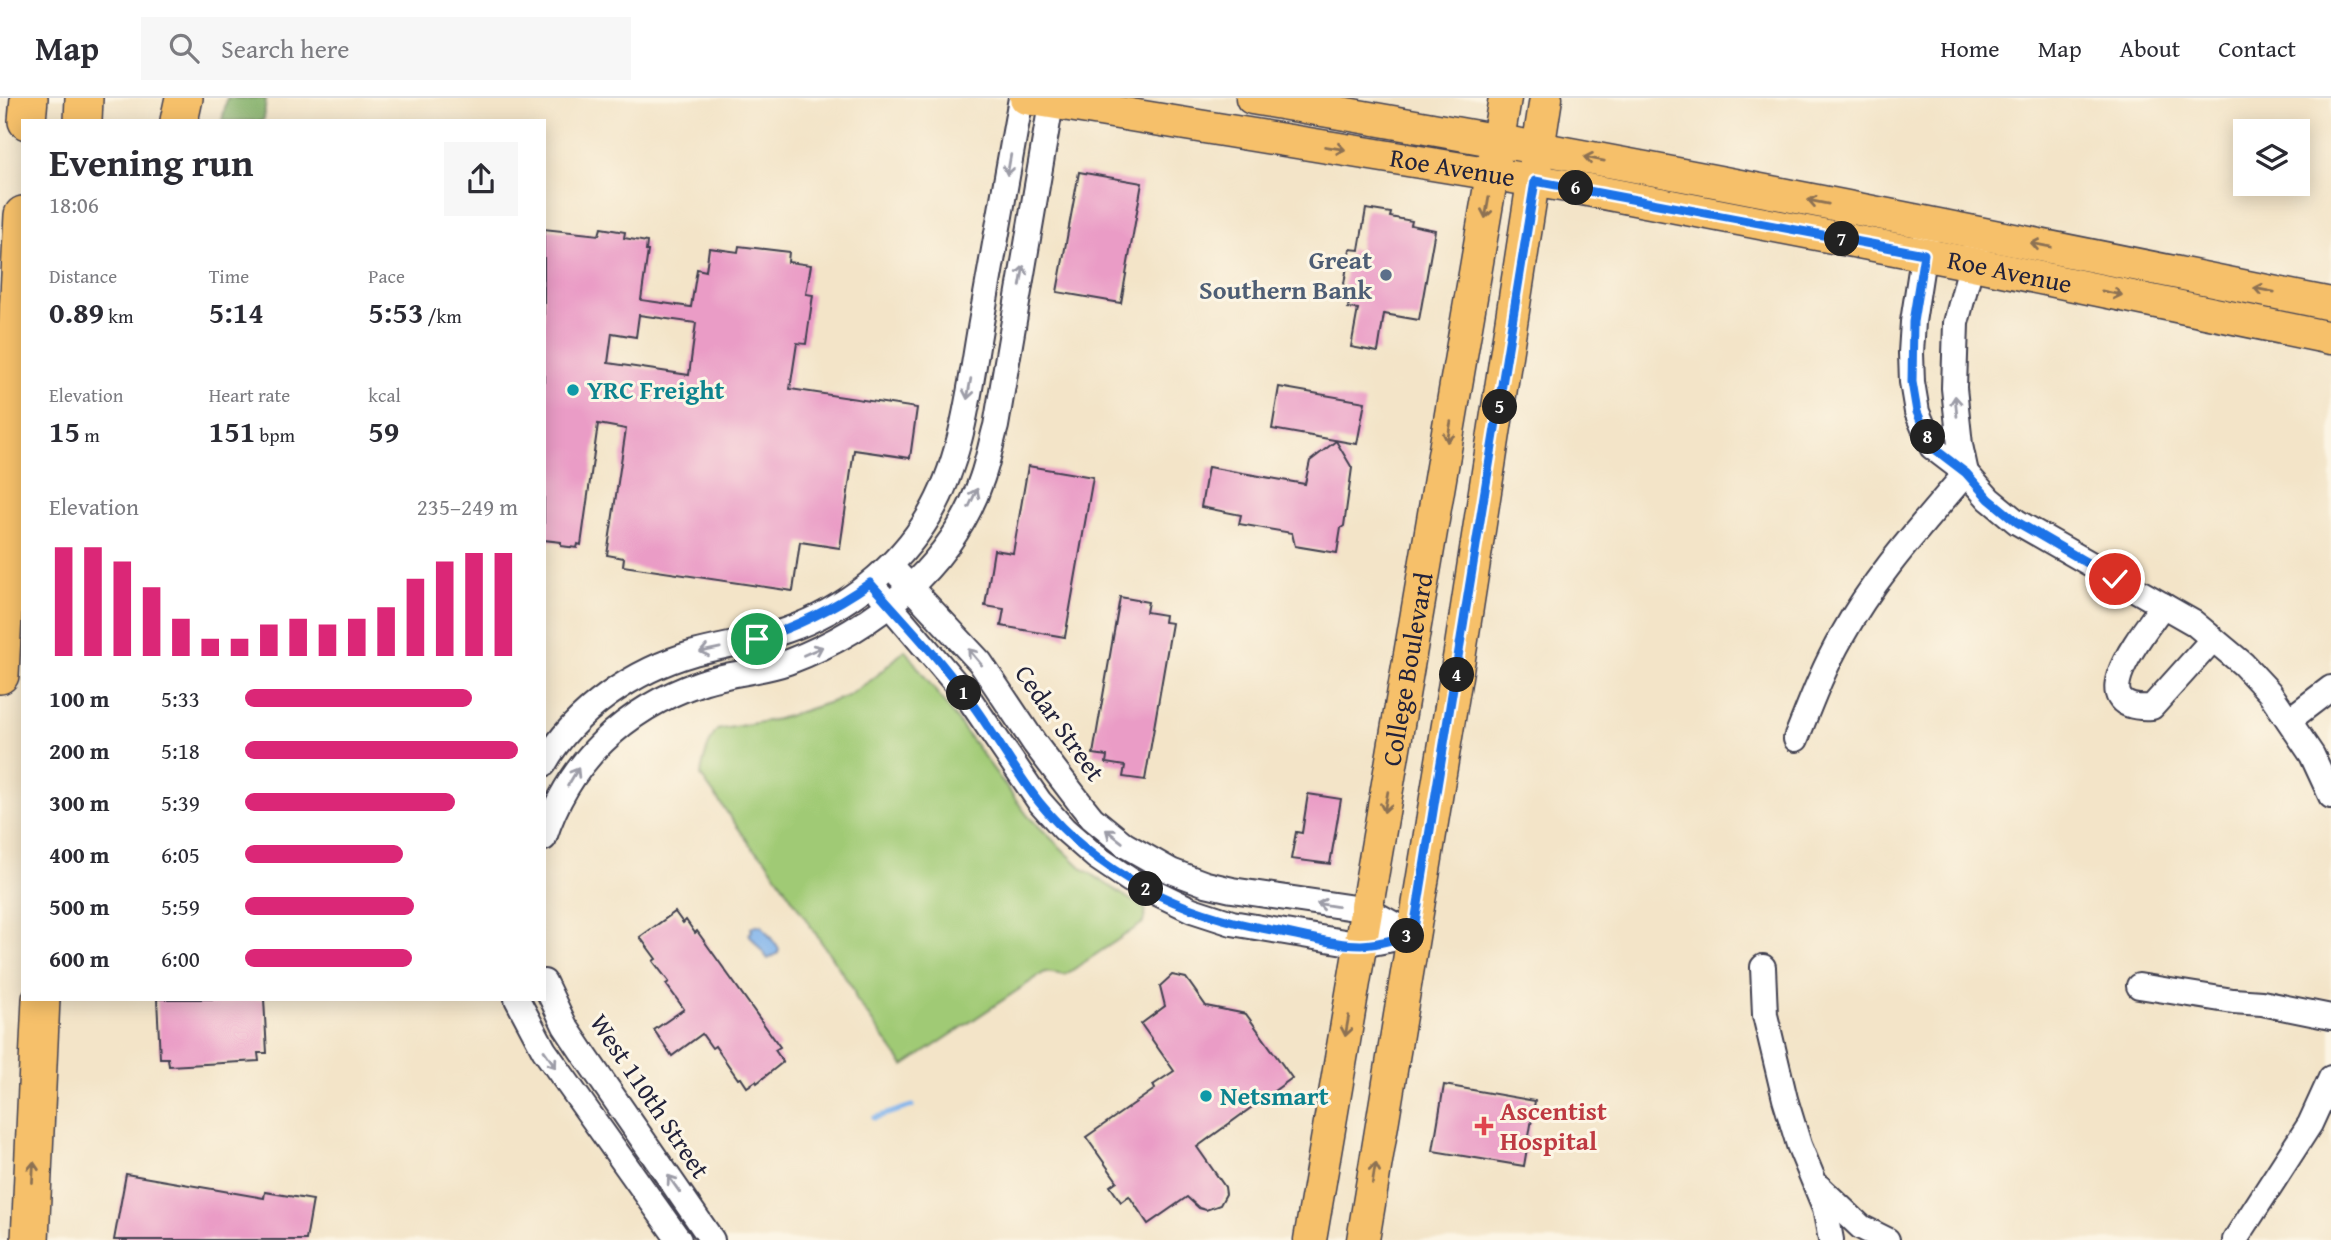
<!DOCTYPE html>
<meta charset="utf-8">
<style>
:root{--surface:#fff;--page:#f7f7f7;--text:#2b2b33;--muted:#7c7c81;--line:#e1e1e2;--accent:#db2777}
body{margin:0;font-family:"Gentium Book Plus",serif;background:var(--page);color:var(--text);height:100vh;display:flex;flex-direction:column;font-size:26px;white-space:nowrap}
*{box-sizing:border-box;margin:0}
p{font-size:23px;color:var(--muted)}
.icon{flex:none;width:38px;height:38px;fill:none;stroke:currentColor;stroke-width:2;stroke-linecap:round;stroke-linejoin:round}
.map{position:relative;flex:1;overflow:hidden}
.side{position:absolute;left:21px;top:21px;width:525px;height:882px;display:flex;flex-direction:column;background:var(--surface);border-radius:0px;box-shadow:0 4px 18px #0003}
.side>*{flex:none}
.tools{position:absolute;left:2233px;top:21px;display:grid;gap:14px}
.tools a{display:grid;place-items:center;width:77px;height:77px;border-radius:0px;background:var(--surface);box-shadow:0 4px 18px #0003;font-size:35px}
.pin{position:absolute;display:grid;place-items:center;width:60px;height:60px;color:#fff;margin:-30px;border:4px solid #fff;border-radius:50%;box-shadow:0 2px 7px #0007}
.km{position:absolute;width:35px;height:35px;margin:-18px;border-radius:50%;background:#222;color:#fff;font-size:19px;line-height:35px;text-align:center}
.round{display:grid;place-items:center;flex:none;width:74px;height:74px;border-radius:0px;background:var(--page)}
.headline{display:flex;align-items:center;justify-content:space-between;height:119px;padding:0 28px}
h1{font-size:38px;font-weight:700;line-height:52px}
.figures{display:grid;grid-template-columns:repeat(3,1fr);gap:10px;height:119px;padding:7px 28px}
.figures div{display:grid;align-content:center}
.figures b{font-size:30px;font-weight:700}
.figures small{font-size:19px;font-weight:400}
.figures p{font-size:19px}
.chart{height:196px;padding:14px 28px}
.chart p{display:flex;justify-content:space-between}
.chart svg{width:100%;height:126px;margin-top:7px;stroke:var(--accent);stroke-width:6}
ul{padding:0 28px;list-style:none;font-size:23px}
li{display:grid;grid-template-columns:112px 84px 1fr;align-items:center;height:52px}
li i{height:18px;border-radius:9px;background:var(--accent)}
header{display:flex;align-items:center;gap:42px;box-sizing:border-box;height:98px;padding:0 35px;background:var(--surface);border-bottom:2px solid var(--line)}
header strong{font-size:33px}
nav{display:flex;gap:38px;margin-inline-start:auto;font-size:24px}
.search{width:490px;height:63px;background:var(--page);display:flex;align-items:center;gap:18px;box-sizing:border-box;padding:0 24px;border-radius:0px;color:var(--muted);font-size:26px}
.map>svg:first-child{display:block}
.green{fill:#a0ca75;stroke:#617658;stroke-width:2}
.forest{fill:#80ae66;stroke:#516850;stroke-width:2}
.water{fill:#7fb3ec;stroke:#506a94;stroke-width:2}
.lines{fill:none;stroke-linecap:round;stroke-linejoin:round}
.stream{stroke:#7fb3ec;stroke-width:5}
.building{fill:#ea9cc6;fill-rule:evenodd}
.minor-casing{stroke:#413f50;stroke-width:28}
.major-casing{stroke:#413f50;stroke-width:35}
.highway-casing{stroke:#413f50;stroke-width:40}
.minor{stroke:#fff;stroke-width:24}
.major{stroke:#f6c06b;stroke-width:32}
.highway{stroke:#f6c06b;stroke-width:37}
.oneway{stroke:#8c7153}
.oneway2{stroke:#9c9ca7}
.route-casing{stroke:#fff;stroke-width:14}
.route{stroke:#1a73e8;stroke-width:9}
.service-dot{fill:#5c6f8a;stroke:#fcf5e5;stroke-width:2.5}
.culture-dot{fill:#0f9aa8;stroke:#fcf5e5;stroke-width:2.5}
.health-dot{fill:#e0444e;stroke:#fcf5e5;stroke-width:2.5}
.labels{text-anchor:middle;stroke-width:6;stroke-linejoin:round;paint-order:stroke}
.street-label{font-size:26px;fill:#22223b;stroke:#fcf5e5}
.service-label{font-size:26px;font-weight:bold;fill:#4e5e75;stroke:#fcf5e5;text-anchor:end}
.culture-label{font-size:26px;font-weight:bold;fill:#0d838f;stroke:#fcf5e5;text-anchor:start}
.health-label{font-size:26px;font-weight:bold;fill:#be3a42;stroke:#fcf5e5;text-anchor:start}
</style>
<header>
<strong>Map</strong>
<div class="search"><svg class="icon" aria-label="search" viewBox="0 0 24 24"><circle cx="10" cy="10" r="6"/><path d="M15 15l6 6"/></svg>Search here</div>
<nav><a>Home</a><a>Map</a><a>About</a><a>Contact</a></nav>
</header>
<div class="map">
<svg width="2331" height="1142" viewBox="0 0 2331 1142">
<rect width="100%" height="100%" fill="#fcf5e5"/>
<filter id="ink" filterUnits="userSpaceOnUse"><feTurbulence type="fractalNoise" baseFrequency=".0143" numOctaves="2"/><feDisplacementMap in="SourceGraphic" scale="14" xChannelSelector="R" yChannelSelector="G"/><feConvolveMatrix kernelMatrix="1 2 1 2 8 2 1 2 1" color-interpolation-filters="sRGB"/></filter>
<filter id="wash" filterUnits="userSpaceOnUse"><feTurbulence type="fractalNoise" baseFrequency=".00686" numOctaves="4" result="noise"/><feDisplacementMap in="SourceGraphic" scale="28" xChannelSelector="R" yChannelSelector="G"/><feGaussianBlur stdDeviation="1.57" result="paint"/><feColorMatrix in="noise" values="0 0 0 0 0 0 0 0 0 0 0 0 0 0 0 0 0 1.4 0 .05"/><feComposite in="paint" operator="in"/></filter>
<g filter="url(#wash)">
<rect width="100%" height="100%" fill="#f3e4c8"/>
<path class="green" d="M905 552 1028 718 1082 770 1146 812 1143 825 1065 877 1045 874 904 968 856 901 853 891 764 759 754 752 701 678C702 665 709 642 717 632L778 621 846 599 874 580Z"/>
<polygon class="forest" points="227,0 266,0 264,21 262,23 222,23"/>
<polygon class="water" points="756,827 762,828 779,851 778,855 768,861 749,836 752,833 751,830"/>
<g class="lines">
<polyline class="stream" points="874,1020 912,1008"/>
</g>
<g id="blocks">
<g class="building">
<polygon points="1079,74 1142,85 1121,205 1057,194"/>
<polygon points="1366,111 1391,115 1390,119 1412,123 1411,127 1435,132 1419,222 1384,216 1378,254 1351,249 1358,211 1348,210 1349,204 1341,203 1350,151 1359,152"/>
<path d="M601 130 625 134 624 140 647 144 646 153H648L641 202 691 209 697 171 706 173 709 150 738 154 739 148 789 154 788 164 811 167 806 196 813 197 806 246 797 245 790 291 917 310 910 360 854 352 840 450 800 444 793 493 623 468 624 460 607 457 626 331 598 326 581 447 578 446 577 450 561 448V444L544 442V131L599 137ZM639 217 696 225 689 277 608 265 612 235 636 239Z"/>
<polygon points="1279,289 1365,304 1357,346 1272,331"/>
<polygon points="1336,343 1352,370 1344,428 1341,430 1337,455 1295,448 1292,435 1239,426 1241,417 1201,409 1208,369 1305,386 1310,363"/>
<polygon points="1028,368 1093,379 1065,539 1001,528 1004,511 985,508 994,452 1013,455"/>
<polygon points="1120,499 1148,504 1146,514 1165,517 1164,524 1172,525 1145,682 1123,679 1125,668 1106,665 1107,658 1093,656"/>
<polygon points="1308,696 1341,701 1330,766 1291,761 1296,734 1302,735"/>
<polygon points="675,814 683,825 686,822 695,835 697,833 780,949 775,952 783,964 757,985 756,983 747,989 741,980 738,981 715,948 712,950 702,936 672,958 654,932 684,911 666,886 669,884 653,863 656,861 640,839"/>
<polygon points="1172,877 1186,880 1206,908 1246,916 1292,980 1197,1049 1225,1089 1226,1096 1220,1107 1206,1112 1199,1110 1187,1099 1148,1126 1129,1098 1121,1104 1110,1088 1117,1083 1086,1039 1155,991 1153,987 1174,973 1141,926 1165,908 1160,888"/>
<polygon points="157,901 264,901 267,955 258,955 259,963 169,968 168,960 160,960"/>
<polygon points="1444,987 1535,1003 1524,1068 1433,1053"/>
<polygon points="126,1076 264,1100 265,1094 313,1102 306,1142 114,1142"/>
</g>
</g>
</g>
<g filter="url(#ink)">
<use href="#blocks" fill-opacity="0" stroke="#413f50" stroke-width="2"/>
<g class="lines">
<defs>
<g id="minor">
<polyline points="1926,140 1913,224 1911,255 1912,284 1917,314 1932,349 1966,375 1989,401 2017,424 2194,525 2243,566 2270,595 2312,657 2331,698"/>
<polyline points="1966,375 1960,347 1954,290 1956,225 1976,149"/>
<polyline points="898,476 980,564 1035,646 1080,705 1092,720 1125,747 1171,773 1206,786 1232,792 1368,812 1413,837"/>
<polyline points="880,496 970,602 1039,703 1064,731 1096,759 1130,782 1192,812 1232,825 1362,847 1413,837"/>
<path d="M2163 507C2146 532 2076 614 2152 609L2213 541"/>
<polyline points="2289,622 2331,590"/>
<path d="M1796 641C1810 606 1823 571 1842 538 1875 478 1922 427 1966 375"/>
<path d="M544 666C575 612 635 572 694 555 725 547 756 543 787 532 844 512 898 470 929 418 964 359 970 285 982 219 995 146 1008 73 1021 0"/>
<path d="M544 740C568 664 625 611 700 585 728 575 760 574 788 564 872 532 953 468 982 380 988 363 991 345 996 328L1052 0"/>
<polyline points="1763,869 1765,917 1785,1001 1799,1047 1825,1110 1831,1142"/>
<polyline points="544,884 565,928 583,955 712,1142"/>
<polyline points="2139,888 2233,903 2262,905 2331,919"/>
<polyline points="517,901 544,952 679,1142"/>
<polyline points="1819,1089 1861,1129 1887,1142"/>
<polyline points="2235,1142 2310,1026 2331,980"/>
</g>
<g id="major">
<path id="s1" d="M1026 0 1567 88 1973 166 2331 240"/>
<path d="M1252 0C1613 60 1972 133 2331 206"/>
<path id="s2" d="M1310 1142 1505 0"/>
<polyline points="1363,1142 1461,548 1546,0"/>
</g>
<g id="highway">
<polyline points="27,23 29,0"/>
<polyline points="83,23 84,0"/>
<polyline points="179,23 184,0"/>
<polyline points="0,577 23,117"/>
<polyline points="30,1142 41,901"/>
</g>
</defs>
<use href="#minor" class="minor-casing"/>
<use href="#major" class="major-casing"/>
<use href="#highway" class="highway-casing"/>
<use href="#minor" class="minor"/>
<use href="#major" class="major"/>
<use href="#highway" class="highway"/>
</g>
<defs><path id="oneway-shaft" d="M-6 0H5M1.5-3L5.5 0L1.5 3" fill="none" stroke-width="1.6" stroke-linecap="round" stroke-linejoin="round" transform="scale(1.75)"/></defs>
<g class="oneway">
<use href="#oneway-shaft" transform="translate(1335 50) rotate(9)"/>
<use href="#oneway-shaft" transform="translate(1594 61) rotate(-169)"/>
<use href="#oneway-shaft" transform="translate(1818 104) rotate(-169)"/>
<use href="#oneway-shaft" transform="translate(1487 110) rotate(100)"/>
<use href="#oneway-shaft" transform="translate(2041 147) rotate(-169)"/>
<use href="#oneway-shaft" transform="translate(2264 192) rotate(-169)"/>
<use href="#oneway-shaft" transform="translate(2112 195) rotate(12)"/>
<use href="#oneway-shaft" transform="translate(1449 334) rotate(100)"/>
<use href="#oneway-shaft" transform="translate(1386 704) rotate(100)"/>
<use href="#oneway-shaft" transform="translate(1347 928) rotate(100)"/>
<use href="#oneway-shaft" transform="translate(33 1074) rotate(-87)"/>
<use href="#oneway-shaft" transform="translate(1374 1075) rotate(-81)"/>
</g>
<g class="oneway2">
<use href="#oneway-shaft" transform="translate(1009 67) rotate(100)"/>
<use href="#oneway-shaft" transform="translate(1022 178) rotate(-80)"/>
<use href="#oneway-shaft" transform="translate(969 291) rotate(100)"/>
<use href="#oneway-shaft" transform="translate(1956 308) rotate(-95)"/>
<use href="#oneway-shaft" transform="translate(973 400) rotate(-65)"/>
<use href="#oneway-shaft" transform="translate(710 552) rotate(168)"/>
<use href="#oneway-shaft" transform="translate(813 553) rotate(-24)"/>
<use href="#oneway-shaft" transform="translate(975 559) rotate(-130)"/>
<use href="#oneway-shaft" transform="translate(573 679) rotate(-59)"/>
<use href="#oneway-shaft" transform="translate(1114 738) rotate(-142)"/>
<use href="#oneway-shaft" transform="translate(1327 807) rotate(-171)"/>
<use href="#oneway-shaft" transform="translate(550 961) rotate(55)"/>
<use href="#oneway-shaft" transform="translate(674 1086) rotate(-125)"/>
</g>
</g>
<g class="lines" filter="url(#ink)">
<defs>
<path id="route" d="M757 541C799 528 834 510 870 485 904 523 940 561 970 603 994 635 1014 672 1039 704 1097 776 1182 817 1272 832 1299 837 1333 847 1361 847 1378 847 1397 840 1413 837L1535 83 1924 156 1913 224 1912 284 1917 314 1932 349 1966 375 1989 401 2017 424 2115 481"/>
</defs>
<use href="#route" class="route-casing"/>
<use href="#route" class="route"/>
</g>
<circle class="service-dot" cx="1386" cy="177" r="7"/>
<g class="culture-dot">
<circle cx="573" cy="292" r="7"/>
<circle cx="1206" cy="998" r="7"/>
</g>
<path class="health-dot" d="M1480.5 1017.5h7v7h7v7h-7v7h-7v-7h-7v-7h7z"/>
<g class="labels">
<g class="street-label">
<text dy="9" stroke="none"><textPath href="#s1" startOffset="432">Roe Avenue</textPath></text>
<text dy="9" stroke="none"><textPath href="#s1" startOffset="999">Roe Avenue</textPath></text>
<text dy="9" stroke="none"><textPath href="#s2" startOffset="579">College Boulevard</textPath></text>
<text transform="translate(1060 625) rotate(55)" y="9">Cedar Street</text>
<text transform="translate(650 998) rotate(56)" y="9">West 110th Street</text>
</g>
<g class="service-label">
<text x="1372" y="171">Great<tspan x="1372" dy="30">Southern Bank</tspan></text>
</g>
<g class="culture-label">
<text x="587" y="301">YRC Freight</text>
<text x="1220" y="1007">Netsmart</text>
</g>
<g class="health-label">
<text x="1500" y="1022">Ascentist<tspan x="1500" dy="30">Hospital</tspan></text>
</g>
</g>
</svg>
<div class="tools">
<a><svg class="icon" aria-label="layers" viewBox="0 0 24 24"><path d="M12 4l9 5-9 5-9-5zM3 14l9 5 9-5"/></svg></a>
</div>
<div class="pin" style="left:757px;top:541px;background:#1e9e55"><svg class="icon" aria-label="arrive" viewBox="0 0 24 24"><path d="M6 21V4h12l-3 4 3 4H6"/></svg></div>
<div class="pin" style="left:2115px;top:481px;background:#d93025"><svg class="icon" aria-label="check" viewBox="0 0 24 24"><path d="M5 12l5 5 9-10"/></svg></div>
<b class="km" style="left:964px;top:595px">1</b>
<b class="km" style="left:1146px;top:791px">2</b>
<b class="km" style="left:1407px;top:838px">3</b>
<b class="km" style="left:1457px;top:577px">4</b>
<b class="km" style="left:1500px;top:309px">5</b>
<b class="km" style="left:1576px;top:90px">6</b>
<b class="km" style="left:1842px;top:141px">7</b>
<b class="km" style="left:1928px;top:339px">8</b>
<section class="side">
<div class="headline"><div><h1>Evening run</h1><p>18:06</p></div><a class="round"><svg class="icon" aria-label="share" viewBox="0 0 24 24"><path d="M12 15V3M7 8l5-5 5 5M5 13v7h14v-7"/></svg></a></div>
<div class="figures">
<div><p>Distance</p><b>0.89<small> km</small></b></div>
<div><p>Time</p><b>5:14</b></div>
<div><p>Pace</p><b>5:53<small> /km</small></b></div>
</div>
<div class="figures">
<div><p>Elevation</p><b>15<small> m</small></b></div>
<div><p>Heart rate</p><b>151<small> bpm</small></b></div>
<div><p>kcal</p><b>59</b></div>
</div>
<div class="chart"><p><span>Elevation</span>235–249 m</p>
<svg viewBox="0 0 160 44" preserveAspectRatio="none"><path d="M5 44V6M15 44V6M25 44V11M35 44V20M45 44V31M55 44V38M65 44V38M75 44V33M85 44V31M95 44V33M105 44V31M115 44V27M125 44V17M135 44V11M145 44V8M155 44V8"/></svg>
</div>
<ul>
<li><b>100 m</b>5:33<i style="width:83%"></i></li>
<li><b>200 m</b>5:18<i style="width:100%"></i></li>
<li><b>300 m</b>5:39<i style="width:77%"></i></li>
<li><b>400 m</b>6:05<i style="width:58%"></i></li>
<li><b>500 m</b>5:59<i style="width:62%"></i></li>
<li><b>600 m</b>6:00<i style="width:61%"></i></li>
</ul>
</section>
</div>
